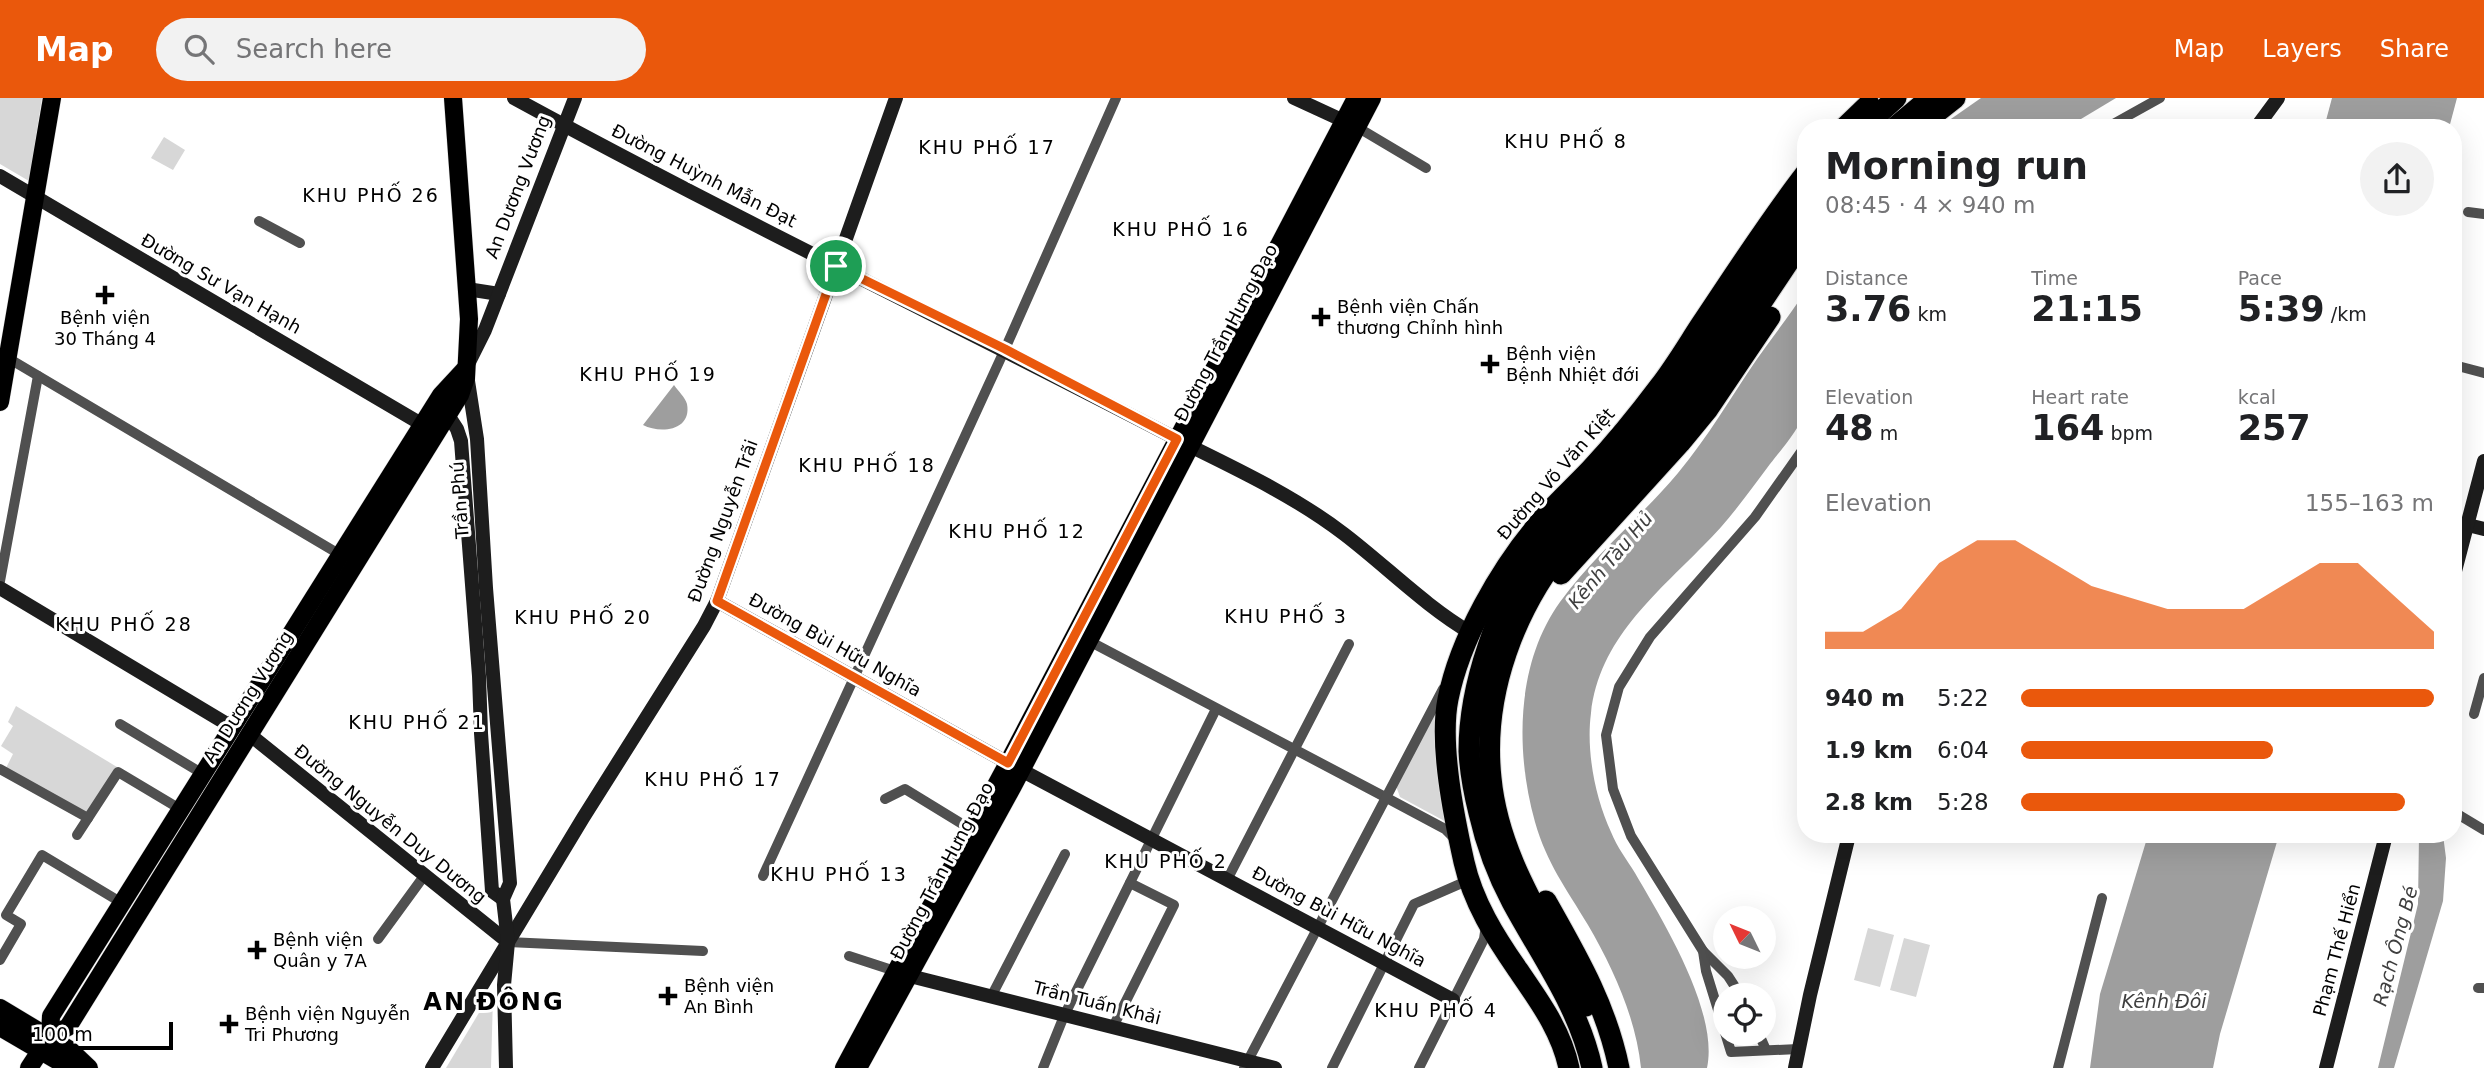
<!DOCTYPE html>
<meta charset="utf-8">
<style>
:root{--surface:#fff;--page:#f2f2f2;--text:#202124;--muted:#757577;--accent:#ea580c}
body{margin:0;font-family:"DejaVu Sans",sans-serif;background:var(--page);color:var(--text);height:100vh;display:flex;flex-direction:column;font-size:26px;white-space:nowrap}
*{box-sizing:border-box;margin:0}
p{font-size:23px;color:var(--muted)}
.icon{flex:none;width:38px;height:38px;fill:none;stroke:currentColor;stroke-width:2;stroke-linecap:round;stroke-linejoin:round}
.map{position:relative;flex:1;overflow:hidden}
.sheet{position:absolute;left:1797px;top:21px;width:665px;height:724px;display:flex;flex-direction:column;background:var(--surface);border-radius:28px;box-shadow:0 7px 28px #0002}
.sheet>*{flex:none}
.needle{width:46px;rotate:313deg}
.buttons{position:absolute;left:1713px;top:808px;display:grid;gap:14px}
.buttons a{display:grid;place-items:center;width:63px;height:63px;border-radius:50%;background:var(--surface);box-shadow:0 7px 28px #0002;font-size:35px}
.scale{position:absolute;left:21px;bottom:18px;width:152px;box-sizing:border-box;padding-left:7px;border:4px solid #000;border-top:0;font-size:19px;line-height:24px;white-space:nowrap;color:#000;-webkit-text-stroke:5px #fff;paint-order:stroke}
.pin{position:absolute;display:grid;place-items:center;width:60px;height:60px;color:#fff;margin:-30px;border:4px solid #fff;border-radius:50%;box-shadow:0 2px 7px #0007}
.round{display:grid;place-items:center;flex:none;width:74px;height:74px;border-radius:37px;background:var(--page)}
.overview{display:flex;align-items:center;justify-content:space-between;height:119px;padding:0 28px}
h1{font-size:38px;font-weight:600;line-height:52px}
.stats{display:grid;grid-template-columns:repeat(3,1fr);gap:10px;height:119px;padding:7px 28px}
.stats div{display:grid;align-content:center}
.stats b{font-size:35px;font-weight:600}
.stats small{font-size:19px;font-weight:400}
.stats p{font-size:19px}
.chart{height:196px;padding:14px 28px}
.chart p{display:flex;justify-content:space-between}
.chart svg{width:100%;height:126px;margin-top:7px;fill:var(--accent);opacity:.7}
ul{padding:0 28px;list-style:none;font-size:23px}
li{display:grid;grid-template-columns:112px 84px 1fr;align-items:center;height:52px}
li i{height:18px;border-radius:9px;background:var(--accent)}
header{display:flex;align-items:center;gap:42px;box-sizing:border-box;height:98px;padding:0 35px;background:var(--accent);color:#fff}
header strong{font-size:33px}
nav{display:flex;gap:38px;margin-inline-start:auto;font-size:24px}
.search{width:490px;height:63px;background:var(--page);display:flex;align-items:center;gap:18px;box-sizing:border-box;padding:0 24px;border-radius:38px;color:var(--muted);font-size:26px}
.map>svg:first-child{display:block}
.green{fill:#d7d7d7}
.water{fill:#9e9e9e}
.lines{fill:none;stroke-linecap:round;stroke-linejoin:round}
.primary-casing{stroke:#dbdbdb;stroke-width:19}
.highway-casing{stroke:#dbdbdb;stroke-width:23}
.street{stroke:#505050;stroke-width:10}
.secondary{stroke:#1d1d1d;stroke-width:14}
.primary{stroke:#000;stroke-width:18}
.highway{stroke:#000;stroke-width:21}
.route-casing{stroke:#fff;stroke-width:14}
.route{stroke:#ea580c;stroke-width:9}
.poi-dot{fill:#000;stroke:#fff;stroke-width:2.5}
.labels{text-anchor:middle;stroke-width:6;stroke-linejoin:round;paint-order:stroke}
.street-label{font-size:18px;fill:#000;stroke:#fff}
.poi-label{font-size:18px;fill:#000;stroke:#fff;text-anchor:start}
.neighbourhood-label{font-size:19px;letter-spacing:2px;fill:#000;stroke:#fff}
.water-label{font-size:19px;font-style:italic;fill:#3f3f3f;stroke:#fff}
.district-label{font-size:24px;font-weight:bold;letter-spacing:2px;fill:#000;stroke:#fff}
</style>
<header>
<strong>Map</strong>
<div class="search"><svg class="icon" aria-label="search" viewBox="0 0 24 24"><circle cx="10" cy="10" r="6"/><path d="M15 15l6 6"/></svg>Search here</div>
<nav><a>Map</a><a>Layers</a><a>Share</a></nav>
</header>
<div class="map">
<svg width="2484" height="970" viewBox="0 0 2484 970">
<rect width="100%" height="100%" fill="#fff"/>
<g class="green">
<polygon points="0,0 42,0 29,83 0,66"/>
<polygon points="164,39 185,52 173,72 151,60"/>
<polygon points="1441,605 1452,727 1400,699 1396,688"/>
<polygon points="16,608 117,669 87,716 6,670 13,656 1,648 13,628 8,624"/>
<polygon points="1868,830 1894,837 1880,889 1854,882"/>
<polygon points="1904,840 1930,847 1916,899 1890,892"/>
<polygon points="489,898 493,899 491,970 446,970"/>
</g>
<g class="water">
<polygon points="1981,0 2116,0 2066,30 1938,30"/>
<polygon points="2332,0 2457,0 2449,30 2324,30"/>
<path d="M1806 192C1806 222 1806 252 1806 282 1806 291 1808 305 1805 314 1800 330 1781 352 1770 366 1749 394 1728 424 1703 448 1655 497 1599 542 1591 615 1586 653 1595 699 1611 734 1617 749 1627 762 1635 775 1663 823 1719 914 1707 970H1641C1636 920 1613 870 1588 827 1566 790 1547 766 1535 724 1515 653 1516 565 1560 504 1594 457 1641 419 1678 375 1708 339 1731 299 1757 261 1773 238 1791 216 1806 192Z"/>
<path d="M674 287C678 293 685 299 687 306 692 333 660 336 643 327Z"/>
<polygon points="2148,737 2279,737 2220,936 2213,970 2090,970 2100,896"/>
<polygon points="2419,737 2443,737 2446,760 2443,803 2394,970 2378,970 2418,806"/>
</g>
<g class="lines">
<defs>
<g id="primary">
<polyline points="0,304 52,0"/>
<polyline points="0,910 70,952 89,970"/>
<polyline points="0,929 70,970"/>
<polyline points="50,938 51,918 441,297 466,270"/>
<polyline points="29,970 50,938 68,929 460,297 466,280 469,221 453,0"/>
<polyline points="844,970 1008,665 1356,0"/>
<polyline points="858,970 1013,688 1372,0"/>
</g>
<g id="highway">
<polyline points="1844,30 1869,6"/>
<polyline points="1863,30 1896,0"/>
<polyline points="1894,30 1930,0"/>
<polyline points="1917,30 1955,0"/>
<polyline points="1561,476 1680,345 1708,311 1770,219"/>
<path d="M1546 803C1577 858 1606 907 1619 970"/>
<path d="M1586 908C1552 833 1499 765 1491 680 1482 595 1515 509 1569 444 1601 406 1639 373 1669 334 1719 272 1761 204 1806 138"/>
<path d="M1569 970C1561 932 1539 903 1518 872 1495 839 1473 804 1464 764 1454 719 1439 646 1448 601 1460 541 1500 471 1540 424 1556 405 1574 389 1591 371 1615 345 1638 317 1659 289 1674 270 1687 248 1700 228 1735 176 1768 124 1806 75"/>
<path d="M1592 970C1579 909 1541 858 1512 804 1497 776 1486 746 1479 715 1474 695 1470 674 1469 653 1469 588 1497 506 1536 455 1577 400 1631 356 1673 301 1720 237 1760 168 1806 103"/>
</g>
</defs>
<use href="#primary" class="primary-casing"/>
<use href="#highway" class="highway-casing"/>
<g class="street">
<polyline points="1357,29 1426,70"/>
<polyline points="2106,30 2160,0"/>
<polyline points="2468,114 2484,116"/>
<polyline points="259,123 300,145"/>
<polyline points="8,260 344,459"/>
<polyline points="2454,267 2484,275"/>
<polyline points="0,483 38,278"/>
<polyline points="1089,543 1385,699 1445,731 1455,741"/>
<polyline points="2474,616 2484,580"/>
<polyline points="120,626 203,676"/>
<polyline points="0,671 88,720"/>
<polyline points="885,701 905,691 972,732"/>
<polyline points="2454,714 2484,732"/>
<polyline points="77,737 118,674 180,711"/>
<polyline points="763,778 1005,251 1116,0"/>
<polyline points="1227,782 1349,546"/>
<polyline points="378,841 424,778"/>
<polyline points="508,844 703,853"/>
<polyline points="1703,853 1728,878 1741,898"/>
<polyline points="849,858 895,873"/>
<polyline points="0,862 21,826 6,817 42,757 122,805"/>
<polyline points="2478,890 2484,890"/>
<polyline points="991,899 1065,756"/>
<polyline points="1113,929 1174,807 1130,785"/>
<polyline points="1759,936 1766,952"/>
<polyline points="1798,951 1731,954 1706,873 1703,853 1631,738 1613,691 1606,637 1619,589 1650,539 1755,419 1806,347"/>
<polyline points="1043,970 1064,918 1216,611"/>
<polyline points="1244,970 1443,591"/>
<polyline points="1332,970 1414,806 1469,782"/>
<polyline points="1419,970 1484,841 1486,827"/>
<polyline points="2058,970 2102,800"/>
</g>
<g class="secondary">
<path d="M514 0C732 119 957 227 1177 341"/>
<polyline points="1294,0 1344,23"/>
<polyline points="2256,30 2278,0"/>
<polyline points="0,78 423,327"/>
<polyline points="467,191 499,196"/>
<polyline points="448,317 457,331 461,343 479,578 481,635 492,793 503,801"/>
<path d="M1190 348C1243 374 1297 400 1344 436 1386 468 1425 508 1471 535"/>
<polyline points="2468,427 2484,431"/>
<polyline points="2454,477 2484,363"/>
<polyline points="0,490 232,629"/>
<polyline points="717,503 1008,665"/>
<polyline points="249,636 508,844"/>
<polyline points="1021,672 1453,902"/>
<polyline points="910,878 1275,970"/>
<polyline points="432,970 583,720 704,528 717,503 896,0"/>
<polyline points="506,970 504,887 508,844 503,801 510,785 486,490 477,341 466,270 485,232 575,0"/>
<polyline points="1795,970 1810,897 1849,737"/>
<polyline points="2326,970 2386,737"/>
</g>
<use href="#primary" class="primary"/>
<use href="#highway" class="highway"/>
</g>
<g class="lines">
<defs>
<polygon id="route" points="836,168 1005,251 1177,341 1008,665 717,503"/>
</defs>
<use href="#route" class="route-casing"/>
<use href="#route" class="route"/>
</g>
<g class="poi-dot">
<path d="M101.5 186.5h7v7h7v7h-7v7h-7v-7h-7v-7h7z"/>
<path d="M1317.5 208.5h7v7h7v7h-7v7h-7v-7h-7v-7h7z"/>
<path d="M1486.5 255.5h7v7h7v7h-7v7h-7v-7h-7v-7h7z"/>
<path d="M253.5 841.5h7v7h7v7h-7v7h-7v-7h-7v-7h7z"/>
<path d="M664.5 887.5h7v7h7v7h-7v7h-7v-7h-7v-7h7z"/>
<path d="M225.5 915.5h7v7h7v7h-7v7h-7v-7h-7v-7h7z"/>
</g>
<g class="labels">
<g class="street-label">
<text transform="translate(704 78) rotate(27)" y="6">Đường Huỳnh Mẫn Đạt</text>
<text transform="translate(518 89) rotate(-69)" y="6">An Dương Vương</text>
<text transform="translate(221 186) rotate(30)" y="6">Đường Sư Vạn Hạnh</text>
<text transform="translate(1226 235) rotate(-62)" y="6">Đường Trần Hưng Đạo</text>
<text transform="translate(1556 376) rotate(-49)" y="6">Đường Võ Văn Kiệt</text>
<text transform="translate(460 402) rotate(-94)" y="6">Trần Phú</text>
<text transform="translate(723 423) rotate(-70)" y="6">Đường Nguyễn Trãi</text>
<text transform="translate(835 547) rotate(29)" y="6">Đường Bùi Hữu Nghĩa</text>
<text transform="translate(248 599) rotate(-58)" y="6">An Dương Vương</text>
<text transform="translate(390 726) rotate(39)" y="6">Đường Nguyễn Duy Dương</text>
<text transform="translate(942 773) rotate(-62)" y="6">Đường Trần Hưng Đạo</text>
<text transform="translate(1339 819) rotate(28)" y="6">Đường Bùi Hữu Nghĩa</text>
<text transform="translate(2337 852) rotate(-75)" y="6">Phạm Thế Hiển</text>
<text transform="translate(1097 905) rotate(14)" y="6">Trần Tuấn Khải</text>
</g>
<g class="poi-label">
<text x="1337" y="215">Bệnh viện Chấn<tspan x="1337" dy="21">thương Chỉnh hình</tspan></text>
<text x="105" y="226" text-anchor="middle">Bệnh viện<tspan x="105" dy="21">30 Tháng 4</tspan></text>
<text x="1506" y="262">Bệnh viện<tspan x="1506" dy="21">Bệnh Nhiệt đới</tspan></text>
<text x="273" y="848">Bệnh viện<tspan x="273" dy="21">Quân y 7A</tspan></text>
<text x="684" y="894">Bệnh viện<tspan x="684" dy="21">An Bình</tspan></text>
<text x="245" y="922">Bệnh viện Nguyễn<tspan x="245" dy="21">Tri Phương</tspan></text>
</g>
<g class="neighbourhood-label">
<text x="1566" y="50">KHU PHỐ 8</text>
<text x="987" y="56">KHU PHỐ 17</text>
<text x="371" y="104">KHU PHỐ 26</text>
<text x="1181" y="138">KHU PHỐ 16</text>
<text x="648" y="283">KHU PHỐ 19</text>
<text x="867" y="374">KHU PHỐ 18</text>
<text x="1017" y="440">KHU PHỐ 12</text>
<text x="1286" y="525">KHU PHỐ 3</text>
<text x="583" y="526">KHU PHỐ 20</text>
<text x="124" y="533">KHU PHỐ 28</text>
<text x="417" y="631">KHU PHỐ 21</text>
<text x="713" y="688">KHU PHỐ 17</text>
<text x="1166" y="770">KHU PHỐ 2</text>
<text x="839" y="783">KHU PHỐ 13</text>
<text x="1436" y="919">KHU PHỐ 4</text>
</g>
<g class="water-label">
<text transform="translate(1610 462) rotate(-50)" y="7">Kênh Tàu Hủ</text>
<text transform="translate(2395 848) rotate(-75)" y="7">Rạch Ông Bé</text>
<text x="2164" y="910">Kênh Đôi</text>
</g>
<g class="district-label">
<text x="494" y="912">AN ĐÔNG</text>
</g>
</g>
</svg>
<div class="buttons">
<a><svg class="needle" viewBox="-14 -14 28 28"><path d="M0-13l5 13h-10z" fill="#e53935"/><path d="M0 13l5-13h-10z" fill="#757577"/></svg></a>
<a><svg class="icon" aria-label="locate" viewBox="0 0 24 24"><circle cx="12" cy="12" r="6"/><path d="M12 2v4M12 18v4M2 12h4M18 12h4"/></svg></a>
</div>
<div class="scale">100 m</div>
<div class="pin" style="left:836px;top:168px;background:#1e9e55"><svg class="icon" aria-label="arrive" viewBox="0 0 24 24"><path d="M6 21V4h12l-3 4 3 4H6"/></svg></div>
<section class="sheet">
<div class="overview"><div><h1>Morning run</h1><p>08:45 · 4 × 940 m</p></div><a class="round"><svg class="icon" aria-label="share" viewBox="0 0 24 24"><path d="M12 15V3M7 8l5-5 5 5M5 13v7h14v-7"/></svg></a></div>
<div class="stats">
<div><p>Distance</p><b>3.76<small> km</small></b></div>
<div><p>Time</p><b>21:15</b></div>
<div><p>Pace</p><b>5:39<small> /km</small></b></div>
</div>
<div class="stats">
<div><p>Elevation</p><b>48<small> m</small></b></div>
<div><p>Heart rate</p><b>164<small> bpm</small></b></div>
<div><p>kcal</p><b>257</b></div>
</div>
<div class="chart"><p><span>Elevation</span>155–163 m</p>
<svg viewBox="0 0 160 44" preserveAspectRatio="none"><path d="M0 44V38L10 38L20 30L30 14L40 6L50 6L60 14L70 22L80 26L90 30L100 30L110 30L120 22L130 14L140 14L150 26L160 38V44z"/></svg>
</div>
<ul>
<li><b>940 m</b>5:22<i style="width:100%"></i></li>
<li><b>1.9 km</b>6:04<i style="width:61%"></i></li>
<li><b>2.8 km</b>5:28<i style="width:93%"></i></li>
</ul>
</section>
</div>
